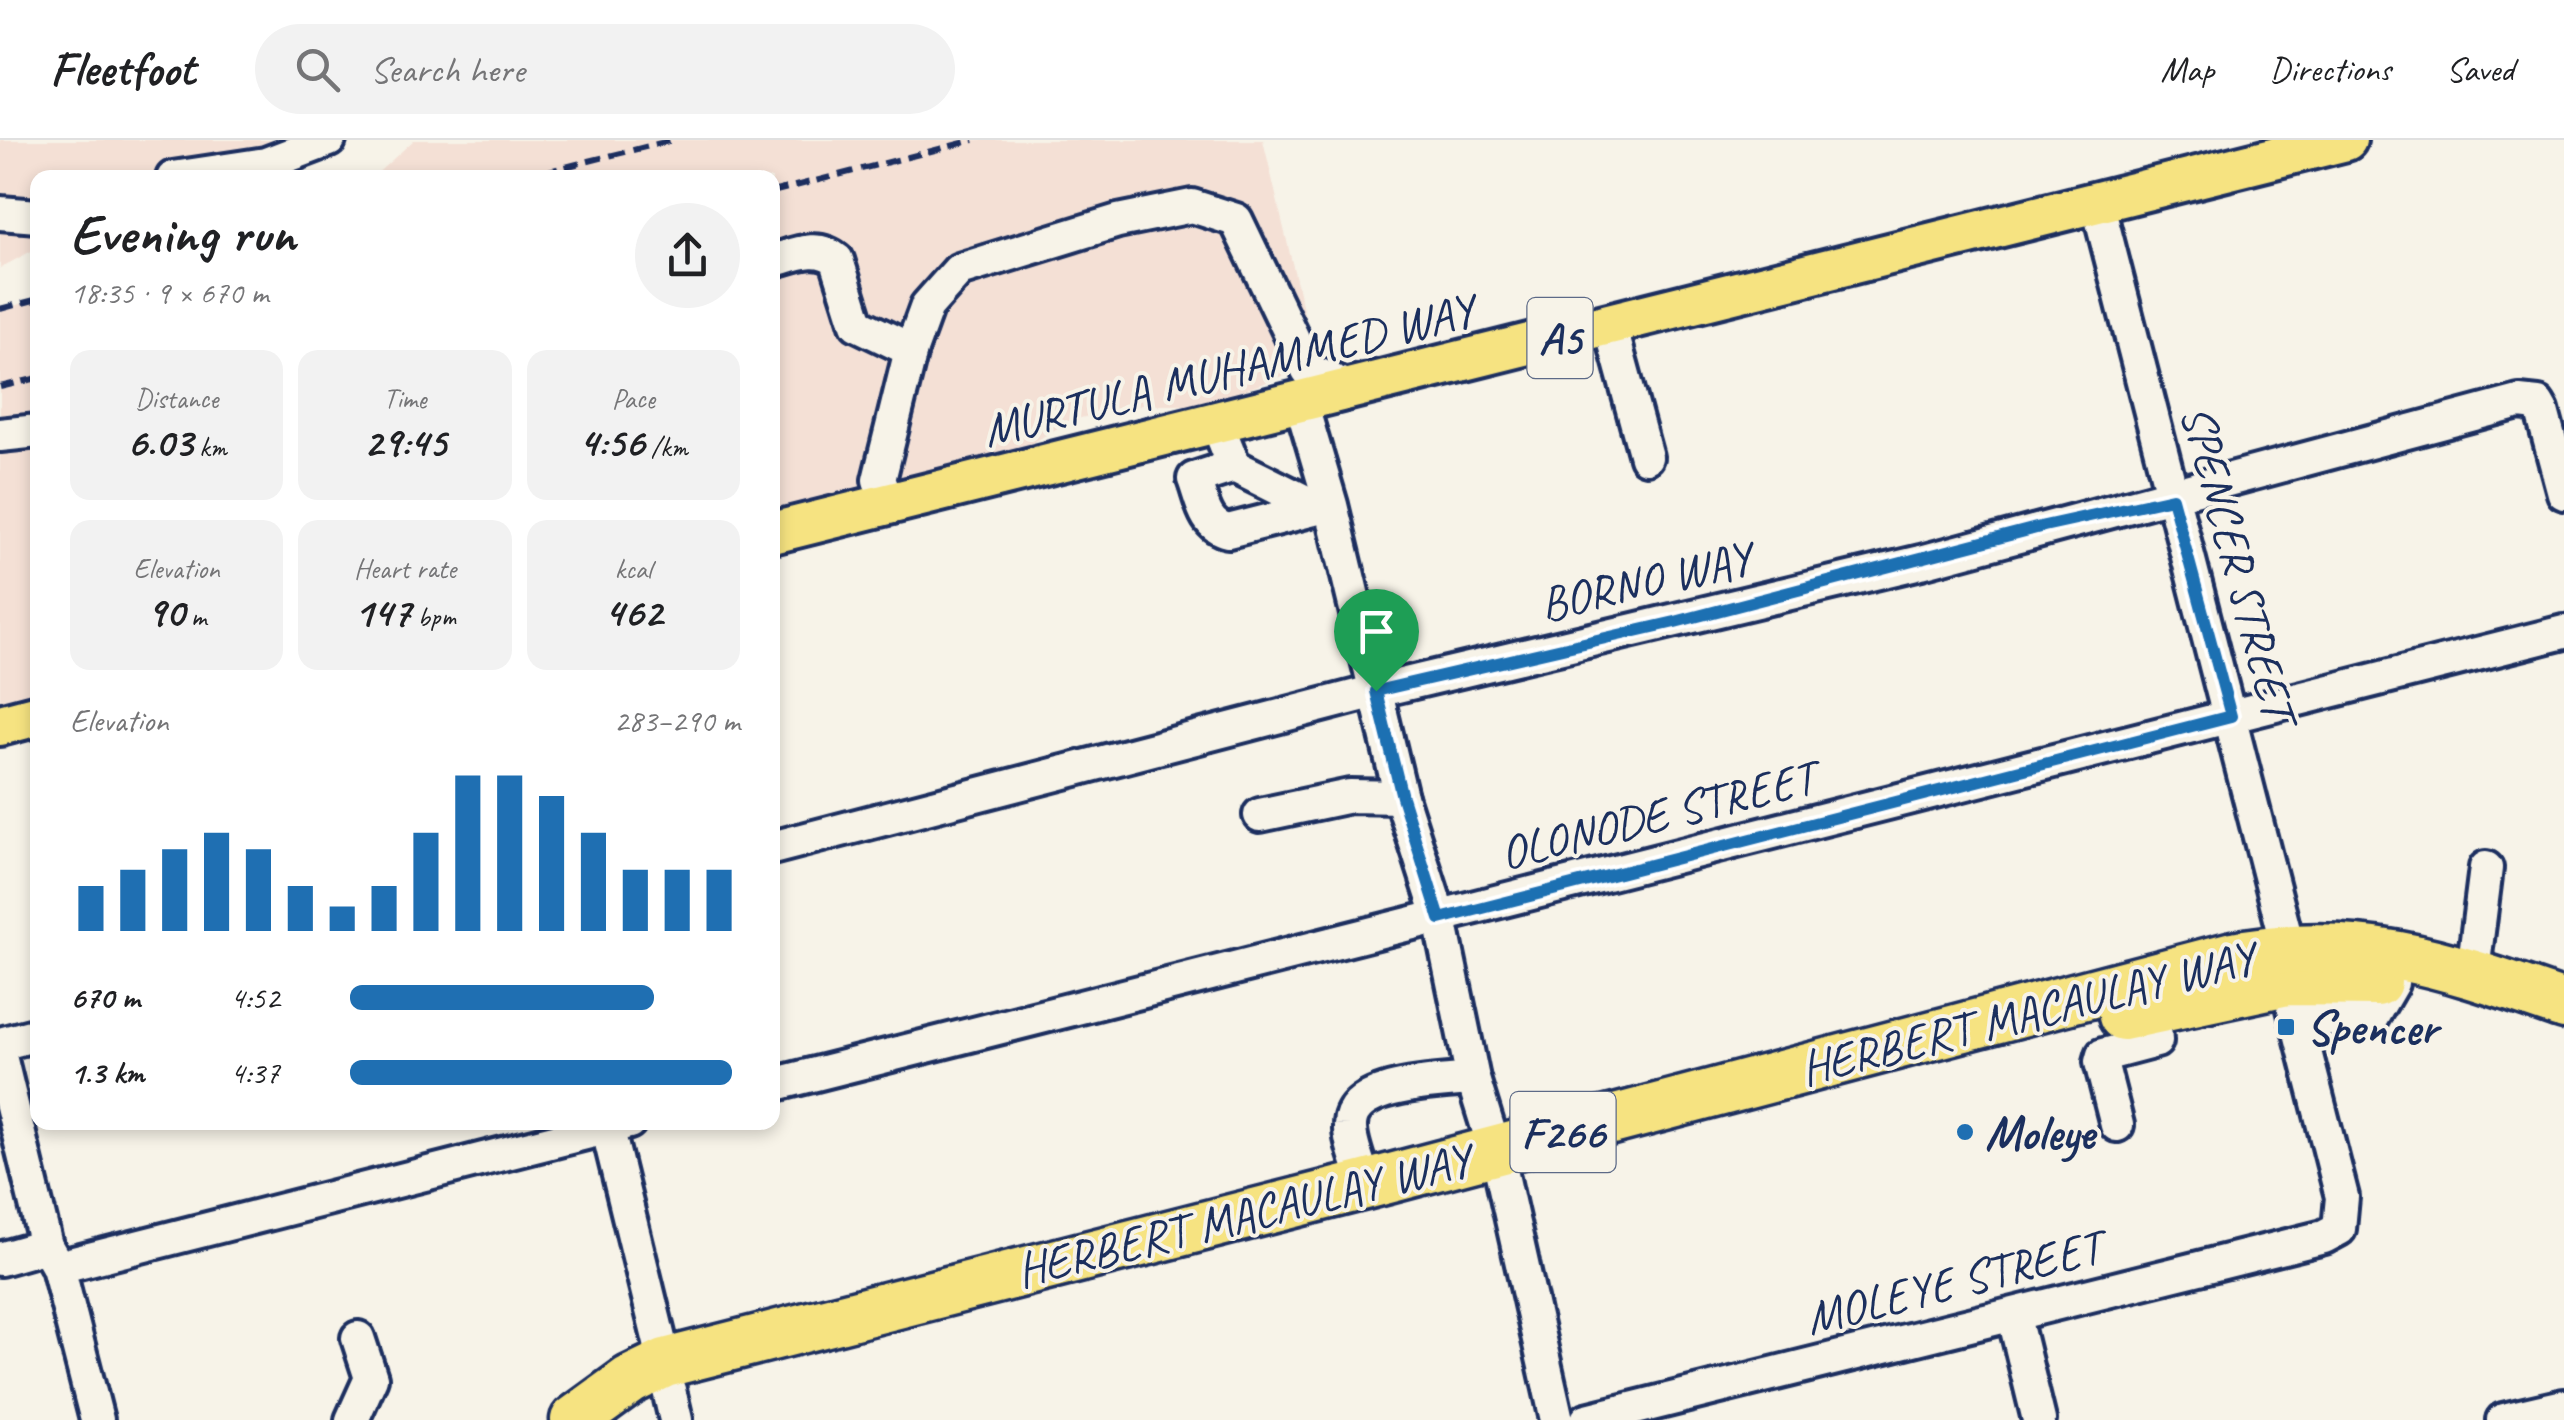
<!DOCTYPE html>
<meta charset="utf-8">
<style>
:root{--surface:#fff;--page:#f2f2f2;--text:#202124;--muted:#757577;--line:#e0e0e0;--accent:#1f6fb2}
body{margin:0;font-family:Caveat,sans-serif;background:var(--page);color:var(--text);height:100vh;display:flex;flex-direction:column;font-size:38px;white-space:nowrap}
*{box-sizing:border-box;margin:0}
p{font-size:32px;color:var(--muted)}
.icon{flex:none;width:55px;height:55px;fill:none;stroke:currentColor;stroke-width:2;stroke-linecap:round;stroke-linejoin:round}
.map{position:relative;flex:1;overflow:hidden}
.sheet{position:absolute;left:30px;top:30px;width:750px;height:960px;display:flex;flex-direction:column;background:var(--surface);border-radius:20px;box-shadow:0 5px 15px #0003}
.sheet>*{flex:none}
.pin{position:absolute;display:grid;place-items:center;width:85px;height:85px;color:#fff;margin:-102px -42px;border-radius:50% 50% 50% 0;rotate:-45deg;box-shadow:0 0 10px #0007}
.pin .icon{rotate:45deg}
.round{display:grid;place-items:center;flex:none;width:105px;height:105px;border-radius:52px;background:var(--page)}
.summary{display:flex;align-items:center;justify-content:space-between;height:170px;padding:0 40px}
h1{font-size:55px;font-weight:700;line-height:75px}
.stats{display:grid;grid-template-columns:repeat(3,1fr);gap:15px;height:170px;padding:10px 40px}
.stats div{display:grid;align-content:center;border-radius:20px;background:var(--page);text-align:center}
.stats b{font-size:42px;font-weight:700}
.stats small{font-size:28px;font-weight:400}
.stats p{font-size:28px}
.chart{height:280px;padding:20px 40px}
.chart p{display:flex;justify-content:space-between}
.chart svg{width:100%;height:180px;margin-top:10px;stroke:var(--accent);stroke-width:6}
ul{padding:0 40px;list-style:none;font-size:32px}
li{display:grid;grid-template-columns:160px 120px 1fr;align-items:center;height:75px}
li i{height:25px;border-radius:12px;background:var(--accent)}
header{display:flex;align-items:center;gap:60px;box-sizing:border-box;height:140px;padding:0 50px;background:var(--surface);border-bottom:2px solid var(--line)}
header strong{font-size:48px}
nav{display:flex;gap:55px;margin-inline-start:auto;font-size:35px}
.search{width:700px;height:90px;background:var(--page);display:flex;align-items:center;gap:25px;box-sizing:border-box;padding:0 35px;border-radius:55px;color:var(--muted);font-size:38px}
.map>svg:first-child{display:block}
.built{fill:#f4e0d5}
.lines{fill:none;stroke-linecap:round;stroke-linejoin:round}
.minor-casing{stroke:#1b2f5e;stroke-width:40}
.major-casing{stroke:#1b2f5e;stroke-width:48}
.highway-casing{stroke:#1b2f5e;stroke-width:55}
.minor{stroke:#f7f3e8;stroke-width:32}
.major{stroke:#f6e381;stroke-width:40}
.highway{stroke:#f6e381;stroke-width:48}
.rail{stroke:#1b2f5e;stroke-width:6;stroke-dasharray:15 8;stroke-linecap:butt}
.route-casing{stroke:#fff;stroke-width:20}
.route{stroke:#1f6fb2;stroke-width:12}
.poi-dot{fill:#1f6fb2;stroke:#f7f3e8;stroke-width:4}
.labels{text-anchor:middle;stroke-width:8;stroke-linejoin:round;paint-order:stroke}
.shield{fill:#f7f3e8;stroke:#5d6a87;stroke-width:2.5}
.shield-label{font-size:45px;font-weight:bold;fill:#1b2f5e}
.street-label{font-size:48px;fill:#1b2f5e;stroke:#f7f3e8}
.poi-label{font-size:48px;font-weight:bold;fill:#1b2f5e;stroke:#f7f3e8;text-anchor:start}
</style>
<header>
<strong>Fleetfoot</strong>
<div class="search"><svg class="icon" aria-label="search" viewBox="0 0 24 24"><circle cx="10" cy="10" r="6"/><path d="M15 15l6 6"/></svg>Search here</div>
<nav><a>Map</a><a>Directions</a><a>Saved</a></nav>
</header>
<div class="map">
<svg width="2564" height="1280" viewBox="0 0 2564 1280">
<rect width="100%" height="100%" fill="#f7f3e8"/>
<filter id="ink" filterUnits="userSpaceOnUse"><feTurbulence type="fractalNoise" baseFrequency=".01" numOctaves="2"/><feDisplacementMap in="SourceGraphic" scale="20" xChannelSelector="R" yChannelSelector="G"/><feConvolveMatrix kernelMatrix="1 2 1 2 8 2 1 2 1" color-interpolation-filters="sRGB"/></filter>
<g filter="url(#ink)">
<g class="built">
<polygon points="0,0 345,0 335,20 221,37 38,38 37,108 0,128"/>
<polygon points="414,0 1263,0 1316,224 1204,265 1141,265 1071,280 1026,307 773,370 772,38 372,38"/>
<polygon points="37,159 37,555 0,564 0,170"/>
</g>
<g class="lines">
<defs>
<g id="minor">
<polyline points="173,38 266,24 329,0"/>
<polyline points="2097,62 2288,806"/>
<polyline points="0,73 38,76"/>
<path d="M772 121C794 115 818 103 837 120L857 184 911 210"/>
<polyline points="1610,185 1646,317"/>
<polyline points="1301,263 1331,365 1401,657 1440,779 1473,939 1501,1030 1557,1280"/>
<polyline points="1217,283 1234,326 1318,368 1324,367"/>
<polyline points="0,295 38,291"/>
<path d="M1234 326 1194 339C1202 360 1204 386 1228 391L1318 368"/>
<polyline points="889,363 879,340 911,210 927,166 959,130 1118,81 1192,66 1236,80 1308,230 1354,250"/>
<polyline points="1260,675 1350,656 1401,657"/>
<polyline points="772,708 1376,551 1921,422 2519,262 2538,264 2542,271 2564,353"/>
<polyline points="2473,831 2486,728"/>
<polyline points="2297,880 2371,879 2392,843"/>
<polyline points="0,904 38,894"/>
<polyline points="0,916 46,1106 58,1127 97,1280"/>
<polyline points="772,945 2564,492"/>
<polyline points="606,982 665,1223"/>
<polyline points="2117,985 2101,922 2103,915 2156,901 2154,867"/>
<path d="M1365 1045C1361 1027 1349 1003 1350 985 1351 942 1444 942 1473 939"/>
<polyline points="0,1119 46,1106"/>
<polyline points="58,1127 629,982"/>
<polyline points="2014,1177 2039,1280"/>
<polyline points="669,1250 676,1280"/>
<polyline points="352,1280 371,1238 358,1198"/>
<polyline points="1587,1280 2324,1097 2339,1089 2342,1057 2287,841"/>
<polyline points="2503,1280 2564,1266"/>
</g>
<g id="major">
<polyline points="772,393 2346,0"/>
<polyline points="0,585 38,575"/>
</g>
<g id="highway">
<polyline points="2123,876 2287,841 2377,842"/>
<path d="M575 1280 630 1240 665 1223 1365 1045 2233 816C2362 793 2445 824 2564 865"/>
</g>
</defs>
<use href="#minor" class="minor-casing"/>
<use href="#major" class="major-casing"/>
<use href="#highway" class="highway-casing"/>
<use href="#minor" class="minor"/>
<use href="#major" class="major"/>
<use href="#highway" class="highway"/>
<g class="rail">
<polyline points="521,38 673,0"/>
<polyline points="772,52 974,0"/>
<polyline points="0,169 38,159"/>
<polyline points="0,247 38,238"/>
</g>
</g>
</g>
<g class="lines" filter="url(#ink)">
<defs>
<polygon id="route" points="2172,358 2231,576 1440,779 1402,657 1376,551 1675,482 2044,386"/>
</defs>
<use href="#route" class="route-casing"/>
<use href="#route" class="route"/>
</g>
<g class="poi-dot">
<rect x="2276" y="877" width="20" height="20" rx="5"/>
<circle cx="1965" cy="992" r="10"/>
</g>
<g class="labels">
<g class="shield">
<rect x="1527.5" y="158" width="65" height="80" rx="8"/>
<rect x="1510.5" y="952" width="105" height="80" rx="8"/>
</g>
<g class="shield-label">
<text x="1560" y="214">A5</text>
<text x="1563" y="1008">F266</text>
</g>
<g class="street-label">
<text transform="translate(1228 229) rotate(-14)" y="17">MURTULA MUHAMMED WAY</text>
<text transform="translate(2239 422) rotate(75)" y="17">SPENCER STREET</text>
<text transform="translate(1645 440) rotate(-13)" y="17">BORNO WAY</text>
<text transform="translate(1657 674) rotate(-14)" y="17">OLONODE STREET</text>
<text transform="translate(2027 872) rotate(-14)" y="17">HERBERT MACAULAY WAY</text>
<text transform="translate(1243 1074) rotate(-14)" y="17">HERBERT MACAULAY WAY</text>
<text transform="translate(1953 1141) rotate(-14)" y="17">MOLEYE STREET</text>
</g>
<g class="poi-label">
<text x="2306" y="904">Spencer</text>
<text x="1985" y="1009">Moleye</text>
</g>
</g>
</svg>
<div class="pin" style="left:1376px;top:551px;background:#1e9e55"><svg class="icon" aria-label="arrive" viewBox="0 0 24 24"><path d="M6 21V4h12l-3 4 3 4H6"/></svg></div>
<section class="sheet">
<div class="summary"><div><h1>Evening run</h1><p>18:35 · 9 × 670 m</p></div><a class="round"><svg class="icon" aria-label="share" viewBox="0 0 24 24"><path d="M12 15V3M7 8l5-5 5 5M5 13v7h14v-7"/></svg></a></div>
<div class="stats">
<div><p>Distance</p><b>6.03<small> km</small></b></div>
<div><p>Time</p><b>29:45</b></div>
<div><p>Pace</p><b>4:56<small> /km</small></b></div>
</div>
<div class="stats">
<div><p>Elevation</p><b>90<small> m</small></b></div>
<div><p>Heart rate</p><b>147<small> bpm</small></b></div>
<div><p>kcal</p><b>462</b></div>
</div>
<div class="chart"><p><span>Elevation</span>283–290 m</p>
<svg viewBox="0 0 160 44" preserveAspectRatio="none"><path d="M5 44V33M15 44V29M25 44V24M35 44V20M45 44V24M55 44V33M65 44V38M75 44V33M85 44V20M95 44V6M105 44V6M115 44V11M125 44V20M135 44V29M145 44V29M155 44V29"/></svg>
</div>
<ul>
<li><b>670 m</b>4:52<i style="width:78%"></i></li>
<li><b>1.3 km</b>4:37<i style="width:98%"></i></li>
</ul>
</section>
</div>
